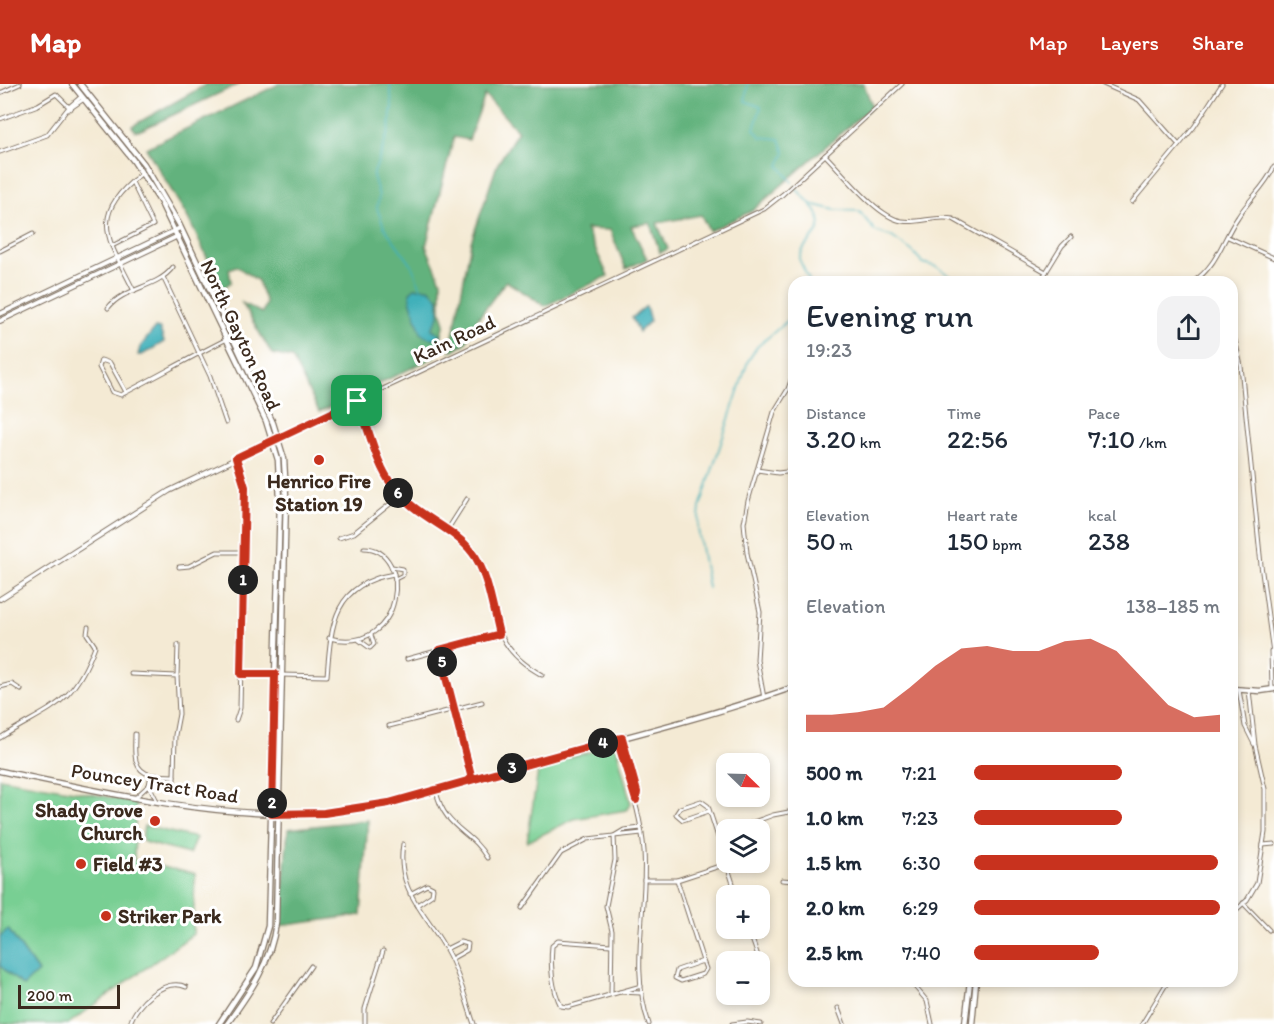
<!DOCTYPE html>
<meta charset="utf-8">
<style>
:root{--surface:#fff;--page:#f2f2f3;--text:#1f2937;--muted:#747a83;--accent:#c8321e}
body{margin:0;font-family:Itim,sans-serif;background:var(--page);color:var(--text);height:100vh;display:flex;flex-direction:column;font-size:22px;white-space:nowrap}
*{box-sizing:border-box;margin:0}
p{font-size:20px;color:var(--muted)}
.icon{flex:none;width:33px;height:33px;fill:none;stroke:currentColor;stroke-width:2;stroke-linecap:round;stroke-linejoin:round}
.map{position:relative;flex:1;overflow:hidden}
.side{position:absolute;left:788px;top:192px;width:450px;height:711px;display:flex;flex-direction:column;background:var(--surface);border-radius:18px;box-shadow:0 3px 9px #0003}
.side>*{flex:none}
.needle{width:39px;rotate:113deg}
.tools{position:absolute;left:716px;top:669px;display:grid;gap:12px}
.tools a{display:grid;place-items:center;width:54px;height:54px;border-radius:12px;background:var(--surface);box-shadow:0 3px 9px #0003;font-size:30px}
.scale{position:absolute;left:18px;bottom:15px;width:102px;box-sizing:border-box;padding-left:6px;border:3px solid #3b2a1e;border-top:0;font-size:16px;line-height:21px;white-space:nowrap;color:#3b2a1e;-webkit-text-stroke:4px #fff;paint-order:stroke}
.pin{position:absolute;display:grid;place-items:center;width:51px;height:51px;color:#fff;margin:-26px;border-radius:12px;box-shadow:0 3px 9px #0006}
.km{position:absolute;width:30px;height:30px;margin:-15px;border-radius:50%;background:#222;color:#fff;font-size:16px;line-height:30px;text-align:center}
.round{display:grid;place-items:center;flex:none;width:63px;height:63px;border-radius:18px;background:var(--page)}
.overview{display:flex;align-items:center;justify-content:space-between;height:102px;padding:0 18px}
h1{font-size:33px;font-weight:600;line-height:45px}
.figures{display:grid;grid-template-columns:repeat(3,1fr);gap:9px;height:102px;padding:6px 18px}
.figures div{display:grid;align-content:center}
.figures b{font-size:26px;font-weight:600}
.figures small{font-size:16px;font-weight:400}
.figures p{font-size:16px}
.chart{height:168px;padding:12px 18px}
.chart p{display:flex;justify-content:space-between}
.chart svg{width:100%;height:108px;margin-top:6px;fill:var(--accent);opacity:.7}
ul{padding:0 18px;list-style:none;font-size:20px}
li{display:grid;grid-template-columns:96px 72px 1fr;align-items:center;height:45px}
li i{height:15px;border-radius:8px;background:var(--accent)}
header{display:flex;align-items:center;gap:36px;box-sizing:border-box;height:84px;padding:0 30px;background:var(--accent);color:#fff}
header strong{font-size:28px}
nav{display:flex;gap:33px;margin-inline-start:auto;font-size:21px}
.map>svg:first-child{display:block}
.green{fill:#78cf93;stroke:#5a7c58;stroke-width:1.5}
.forest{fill:#62b27d;stroke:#4e6e4e;stroke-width:1.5}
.water{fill:#40b0ba;stroke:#3e6d6c;stroke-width:1.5}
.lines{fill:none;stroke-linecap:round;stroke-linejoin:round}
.stream{stroke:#40b0ba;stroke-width:1.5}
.minor-casing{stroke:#7c6d5e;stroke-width:5}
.tertiary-casing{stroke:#7c6d5e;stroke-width:6}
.secondary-casing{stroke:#7c6d5e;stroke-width:7}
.minor{stroke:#fff;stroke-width:3}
.tertiary{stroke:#fff;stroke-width:4}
.secondary{stroke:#fff;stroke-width:4.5}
.route-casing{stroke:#fff;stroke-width:12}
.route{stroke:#c8321e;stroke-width:8}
.poi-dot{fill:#c8321e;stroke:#fff;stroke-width:2}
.labels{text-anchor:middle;stroke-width:6;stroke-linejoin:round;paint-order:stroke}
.street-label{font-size:20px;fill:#3b2a1e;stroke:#fff}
.poi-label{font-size:20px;font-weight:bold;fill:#3b2a1e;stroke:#fff;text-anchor:start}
</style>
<header>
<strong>Map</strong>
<nav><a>Map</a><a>Layers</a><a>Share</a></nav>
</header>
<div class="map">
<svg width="1274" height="940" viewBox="0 0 1274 940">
<rect width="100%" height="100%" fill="#fff"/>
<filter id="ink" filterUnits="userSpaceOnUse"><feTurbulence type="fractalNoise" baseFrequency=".0167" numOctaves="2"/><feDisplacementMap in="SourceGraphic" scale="12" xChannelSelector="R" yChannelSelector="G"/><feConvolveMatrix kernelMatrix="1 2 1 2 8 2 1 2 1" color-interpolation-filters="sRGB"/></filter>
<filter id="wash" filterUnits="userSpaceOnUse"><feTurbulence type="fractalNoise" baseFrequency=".008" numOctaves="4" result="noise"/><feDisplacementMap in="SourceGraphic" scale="24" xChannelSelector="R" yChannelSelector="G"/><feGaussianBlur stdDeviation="1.35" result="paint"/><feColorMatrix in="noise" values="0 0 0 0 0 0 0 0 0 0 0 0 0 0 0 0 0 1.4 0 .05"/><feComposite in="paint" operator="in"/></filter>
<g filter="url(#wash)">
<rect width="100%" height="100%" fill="#f4ead4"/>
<g class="green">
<polygon points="613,662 617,666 631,720 626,726 574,735 527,758 539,681"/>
<polygon points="0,694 136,718 134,777 195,790 193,850 68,940 0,940"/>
<polygon points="144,742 196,754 189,770 144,758 142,755"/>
</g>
<g class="forest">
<polygon points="207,0 239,0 141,46 135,47 132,42"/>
<polygon points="279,0 864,0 872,22 752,127 709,147 701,131 657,139 668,165 660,169 650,139 631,142 647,175 626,185 610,146 586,145 608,192 545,222 506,197 476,237 466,259 450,268 471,158 497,81 518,47 485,11 469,56 454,53 426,162 441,197 441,227 445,239 435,273 319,328 292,274 272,270 242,219 262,229 266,219 258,197 236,182 229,185 231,198 222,205 188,134 146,64"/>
<polygon points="368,736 361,831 280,842 288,745"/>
</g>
<g class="water">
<path d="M415 204H429L439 215V232L432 245 442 251C435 256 427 255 421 249L410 216V208Z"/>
<polygon points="646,222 650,237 639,248 632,234"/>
<polygon points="155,244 160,245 164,258 142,271 138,271 140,263"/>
<polygon points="8,845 38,888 23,902 0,882 0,852"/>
</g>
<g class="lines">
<g class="stream">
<polyline points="390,0 392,22 389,46 373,92 379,112 377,124 384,143 411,180 421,204"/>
<polyline points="748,0 745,17 761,23 754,45 761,53 780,55 785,69 779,81 792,98"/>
<path d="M795 103C803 114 828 131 817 148 809 160 805 158 799 175L810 198"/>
<polyline points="811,120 835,126 859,127 875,147 892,153 912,167 923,179 937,183 959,198"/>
<polyline points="708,504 698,445 700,423 748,277 757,263 794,231"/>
</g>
</g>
</g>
<g filter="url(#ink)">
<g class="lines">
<defs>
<g id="minor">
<polyline points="1103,0 1139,16 1179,61"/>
<polyline points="0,9 20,0"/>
<polyline points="69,23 82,12"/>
<polyline points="68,26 84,15"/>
<polyline points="0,35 38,21 56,10 69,23"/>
<polyline points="0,68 47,51 69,23"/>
<path d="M825 71C844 90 877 133 902 137 920 140 935 131 953 135L1046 188"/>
<polyline points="1132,118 1194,43 1222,0"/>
<polyline points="1228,153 1274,174"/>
<polyline points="112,162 153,141 132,98"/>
<polyline points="0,167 33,150"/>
<polyline points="163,193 210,292 226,339"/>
<polyline points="1132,197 1133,198"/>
<polyline points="1040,198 1062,162 1071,153"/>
<path d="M1193 198C1218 181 1222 156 1238 133 1249 115 1265 103 1274 83"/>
<path d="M134 207C108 154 87 133 142 89"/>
<path d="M108 224C124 203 158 204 173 183"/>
<polyline points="1235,256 1241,282 1261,481 1274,576"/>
<path d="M126 308 110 279 101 276 99 283 112 308 121 311C156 293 191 273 227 255"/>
<path d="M357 317C373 352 378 390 407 419 427 438 460 448 475 472 481 481 483 492 486 502 498 545 500 568 542 591"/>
<polyline points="279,354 764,125 783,110 902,0"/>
<polyline points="757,386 778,389 794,387"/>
<polyline points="446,448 467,415"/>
<polyline points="339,454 354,449 400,412"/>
<polyline points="179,483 189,482 217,468 244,468"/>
<polyline points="392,483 403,485 403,491 395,495"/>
<path d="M329 554C406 573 414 464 364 464"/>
<polyline points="359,556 370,564 374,560 371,551"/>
<polyline points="439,566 472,695"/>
<polyline points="1271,567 1272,605"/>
<polyline points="407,575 499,550"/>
<polyline points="131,590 177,592 179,630 175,651 174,692 151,691 149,701 157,717"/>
<polyline points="241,590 275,590"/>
<path d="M281 591 327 592C331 541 333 500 394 490"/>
<polyline points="177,592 178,561"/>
<polyline points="0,603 12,600 21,606"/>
<polyline points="1239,606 1245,642 1254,660"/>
<polyline points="764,614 757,576 760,528 747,469 744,439 748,417 774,328 788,305 794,288"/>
<polyline points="236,636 240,624 245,403 236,373"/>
<polyline points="389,642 482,618"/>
<path d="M135 650C135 666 131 686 151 691"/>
<path d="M0 654C50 622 72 624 95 562L87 550 88 543"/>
<polyline points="622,654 637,708 636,716"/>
<path d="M617 656C627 693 641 728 644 767 648 824 629 884 649 940"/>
<polyline points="174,702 174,692"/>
<path d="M436 707C445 746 470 745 487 774"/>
<polyline points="136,713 149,701"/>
<polyline points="709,727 683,736 676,730 680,724 701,717 708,722 737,812"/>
<polyline points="751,739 773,731 794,727"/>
<polyline points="641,744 624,746 614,752 642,749"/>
<path d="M403 760C395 808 429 831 449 871 460 892 466 917 474 940"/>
<polyline points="1263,761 1274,760"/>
<polyline points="644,796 677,796 726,780"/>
<polyline points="677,796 703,877 677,886 675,894 681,897 703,890 706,885 703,877"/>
<polyline points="782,796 794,797"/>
<polyline points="410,810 427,801 433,804 432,811 417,821"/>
<polyline points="1243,819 1269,846"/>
<polyline points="522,824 561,769 588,755 614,752 615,776 606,822 612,847 611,910"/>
<polyline points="1232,830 1247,816 1257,799 1265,748 1265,705 1255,661 1249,606"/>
<polyline points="748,844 757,869"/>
<path d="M611 861 558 857 552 862C550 881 552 905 561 922L568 923 620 908"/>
<polyline points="446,865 460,858 468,860 467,866 451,875"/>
<polyline points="910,897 927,917 932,940"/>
<polyline points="641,902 620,908 641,909"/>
<polyline points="838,924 844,940"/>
<path d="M130 940C135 920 165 893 186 903"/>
<polyline points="270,940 311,882"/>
<polyline points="365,940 365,925 383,867"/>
<polyline points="732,940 747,938 761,940"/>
<polyline points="1142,940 1168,897"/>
</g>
<g id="tertiary">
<polyline points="0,230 180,144"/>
<polyline points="0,237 178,152"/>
<polyline points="0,515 169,407 279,354"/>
</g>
<g id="secondary">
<polyline points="72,0 133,76 160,117 266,337 278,376 280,417 268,842 256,884 219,940"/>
<path d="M80 0 144 80 179 140 273 339 284 375 286 412 276 839C271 879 250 908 227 940"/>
<polyline points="1232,605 1260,607 1274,605"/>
<path d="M0 687C95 706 193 730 290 730 372 730 447 702 524 680 614 656 705 634 794 603"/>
<polyline points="965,940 970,897"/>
<polyline points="972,940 976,897"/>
</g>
</defs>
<use href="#minor" class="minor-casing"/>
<use href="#tertiary" class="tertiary-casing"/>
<use href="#secondary" class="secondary-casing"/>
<use href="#minor" class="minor"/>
<use href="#tertiary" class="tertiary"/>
<use href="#secondary" class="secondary"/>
</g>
</g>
<g class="lines" filter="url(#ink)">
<defs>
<path id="route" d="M357 317 236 374 245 403 241 590H275L272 730 324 729 389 719 617 655 636 716 637 708 622 654 617 655 472 695 439 566 499 550C493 527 487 486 472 468 452 442 415 433 392 401 374 376 370 345 357 317"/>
</defs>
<use href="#route" class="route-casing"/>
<use href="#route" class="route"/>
</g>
<g class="poi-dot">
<circle cx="319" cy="376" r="6"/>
<circle cx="155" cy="737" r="6"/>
<circle cx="81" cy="780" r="6"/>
<circle cx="106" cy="832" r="6"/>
</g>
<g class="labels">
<g class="street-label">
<text transform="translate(241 251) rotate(65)" y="7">North Gayton Road</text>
<text transform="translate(454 255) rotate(-25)" y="7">Kain Road</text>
<text transform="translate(155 699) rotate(9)" y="7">Pouncey Tract Road</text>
</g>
<g class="poi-label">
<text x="319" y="404" text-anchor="middle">Henrico Fire<tspan x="319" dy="23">Station 19</tspan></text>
<text x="143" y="733" text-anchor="end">Shady Grove<tspan x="143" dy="23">Church</tspan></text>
<text x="93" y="787">Field #3</text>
<text x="118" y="839">Striker Park</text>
</g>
</g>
</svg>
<div class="tools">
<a><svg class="needle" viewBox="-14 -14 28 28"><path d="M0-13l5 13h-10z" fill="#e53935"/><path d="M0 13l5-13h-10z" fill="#747a83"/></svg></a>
<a><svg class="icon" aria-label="layers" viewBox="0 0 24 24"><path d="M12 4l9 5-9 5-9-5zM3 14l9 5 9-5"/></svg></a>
<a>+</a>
<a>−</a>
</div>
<div class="scale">200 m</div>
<div class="pin" style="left:357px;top:317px;background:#1e9e55"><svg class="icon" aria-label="arrive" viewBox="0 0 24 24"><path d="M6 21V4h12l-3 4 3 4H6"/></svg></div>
<b class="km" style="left:243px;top:496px">1</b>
<b class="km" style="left:272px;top:719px">2</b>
<b class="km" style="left:512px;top:684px">3</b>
<b class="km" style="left:603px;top:659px">4</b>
<b class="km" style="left:442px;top:578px">5</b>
<b class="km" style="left:398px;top:409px">6</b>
<section class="side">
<div class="overview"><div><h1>Evening run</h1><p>19:23</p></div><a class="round"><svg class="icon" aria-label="share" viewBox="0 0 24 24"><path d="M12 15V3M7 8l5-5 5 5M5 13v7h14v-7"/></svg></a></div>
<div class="figures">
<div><p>Distance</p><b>3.20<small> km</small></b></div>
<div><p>Time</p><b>22:56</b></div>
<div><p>Pace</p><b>7:10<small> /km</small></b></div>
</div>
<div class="figures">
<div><p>Elevation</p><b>50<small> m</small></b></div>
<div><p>Heart rate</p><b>150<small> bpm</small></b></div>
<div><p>kcal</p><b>238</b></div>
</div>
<div class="chart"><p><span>Elevation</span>138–185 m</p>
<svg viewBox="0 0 160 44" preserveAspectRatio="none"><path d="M0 44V37L10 37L20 36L30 34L40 26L50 17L60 10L70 9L80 11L90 11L100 7L110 6L120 11L130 22L140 33L150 38L160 37V44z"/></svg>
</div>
<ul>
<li><b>500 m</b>7:21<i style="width:60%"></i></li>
<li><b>1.0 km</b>7:23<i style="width:60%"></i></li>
<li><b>1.5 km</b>6:30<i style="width:99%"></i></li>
<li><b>2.0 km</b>6:29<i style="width:100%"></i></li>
<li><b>2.5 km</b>7:40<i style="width:51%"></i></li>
</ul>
</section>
</div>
